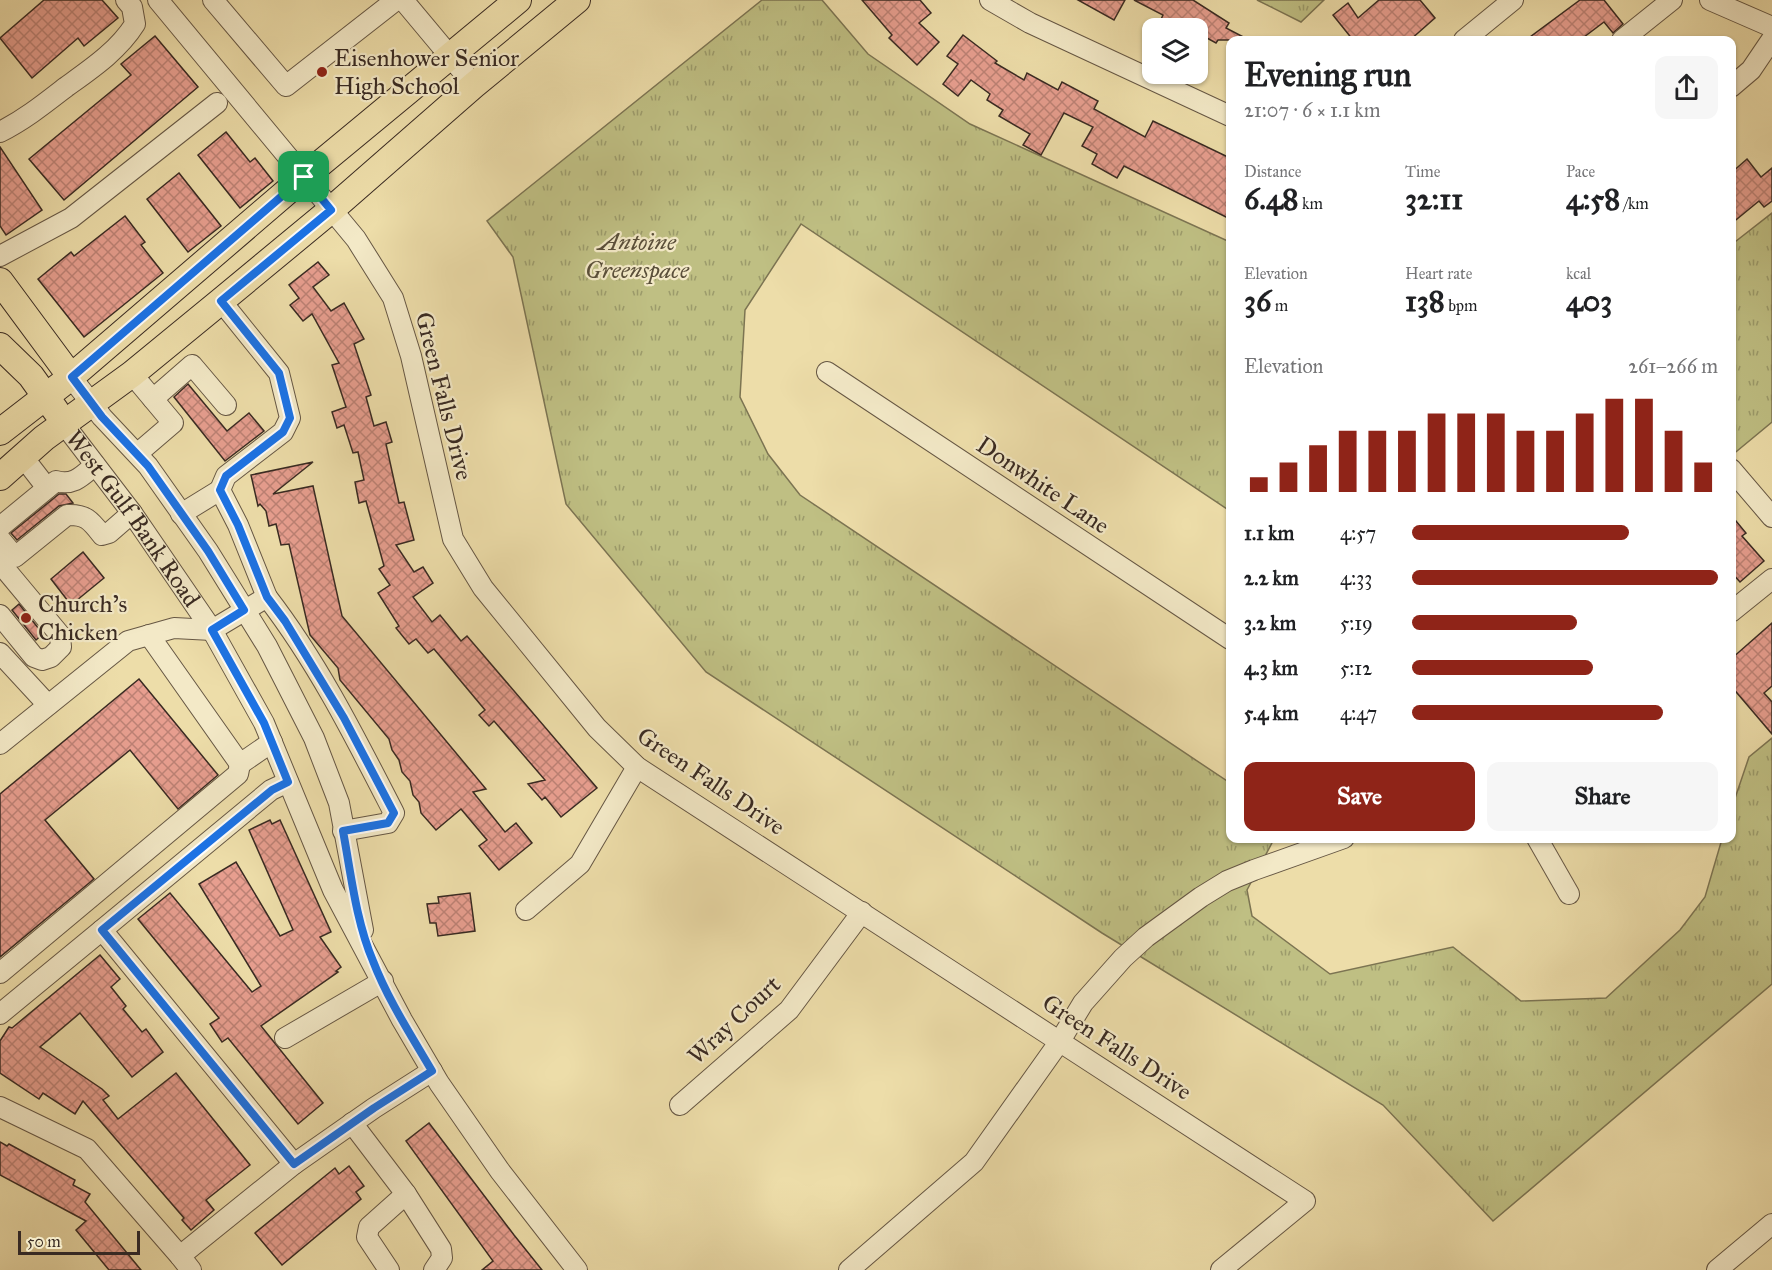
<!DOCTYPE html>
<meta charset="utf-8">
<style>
:root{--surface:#fff;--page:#f6f6f6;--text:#202124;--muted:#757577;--accent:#8f2418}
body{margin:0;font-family:"IM FELL Great Primer",serif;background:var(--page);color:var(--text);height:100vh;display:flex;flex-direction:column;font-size:22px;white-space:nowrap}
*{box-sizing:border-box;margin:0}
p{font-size:20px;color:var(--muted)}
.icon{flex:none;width:33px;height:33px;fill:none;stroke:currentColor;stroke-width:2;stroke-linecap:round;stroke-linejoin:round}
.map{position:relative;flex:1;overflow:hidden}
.sheet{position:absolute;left:1226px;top:36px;width:510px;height:807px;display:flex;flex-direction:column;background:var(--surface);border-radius:12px;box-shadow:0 2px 4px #0004}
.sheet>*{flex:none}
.buttons{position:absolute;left:1142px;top:18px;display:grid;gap:12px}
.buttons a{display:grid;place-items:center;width:66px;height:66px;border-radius:12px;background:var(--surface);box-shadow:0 2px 4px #0004;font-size:30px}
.scale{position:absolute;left:18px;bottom:15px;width:122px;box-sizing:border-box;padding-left:6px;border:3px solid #392a22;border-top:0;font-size:16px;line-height:21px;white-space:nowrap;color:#392a22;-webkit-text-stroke:4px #f3e9c7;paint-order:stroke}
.pin{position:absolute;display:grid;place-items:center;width:51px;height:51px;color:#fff;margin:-26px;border-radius:12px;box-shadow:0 3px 9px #0006}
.round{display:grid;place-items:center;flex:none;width:63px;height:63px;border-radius:12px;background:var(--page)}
.headline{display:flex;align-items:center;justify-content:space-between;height:102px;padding:0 18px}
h1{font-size:33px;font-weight:800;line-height:45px}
.metrics{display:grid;grid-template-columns:repeat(3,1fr);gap:9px;height:102px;padding:6px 18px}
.metrics div{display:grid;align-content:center}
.metrics b{font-size:30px;font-weight:800}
.metrics small{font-size:16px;font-weight:400}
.metrics p{font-size:16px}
.chart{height:168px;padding:12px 18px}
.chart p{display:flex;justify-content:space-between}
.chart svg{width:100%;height:108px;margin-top:6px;stroke:var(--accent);stroke-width:6}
.button{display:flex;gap:12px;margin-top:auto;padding:12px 18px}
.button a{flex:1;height:69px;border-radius:12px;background:var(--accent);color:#fff;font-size:24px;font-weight:800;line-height:69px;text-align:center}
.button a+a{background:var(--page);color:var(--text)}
ul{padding:0 18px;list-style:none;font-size:20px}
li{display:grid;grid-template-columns:96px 72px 1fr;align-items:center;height:45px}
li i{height:15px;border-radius:8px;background:var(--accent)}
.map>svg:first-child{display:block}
.park{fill:url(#park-tufts);stroke:#7c7452;stroke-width:1.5}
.building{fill:url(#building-cross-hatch);stroke:#392a22;stroke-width:1.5}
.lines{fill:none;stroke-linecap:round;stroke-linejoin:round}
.minor-casing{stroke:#665744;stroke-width:22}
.major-casing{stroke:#392a22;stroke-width:28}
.minor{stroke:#f3e9c7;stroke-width:20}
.major{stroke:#eddda9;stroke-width:26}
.route-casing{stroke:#fff;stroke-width:12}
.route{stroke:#1a73e8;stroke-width:8}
.poi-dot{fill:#8f2418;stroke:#f3e9c7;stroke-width:2}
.labels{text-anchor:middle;stroke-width:4.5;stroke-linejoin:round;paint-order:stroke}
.poi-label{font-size:24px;fill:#392a22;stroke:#f3e9c7;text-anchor:start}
.park-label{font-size:24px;font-style:italic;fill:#5a4f3a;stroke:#f3e9c7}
.street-label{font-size:24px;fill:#392a22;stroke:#f3e9c7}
</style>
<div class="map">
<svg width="1772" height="1270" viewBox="0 0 1772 1270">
<defs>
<pattern id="park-tufts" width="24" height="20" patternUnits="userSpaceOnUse" patternTransform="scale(1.5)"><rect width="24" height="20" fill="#bfbf83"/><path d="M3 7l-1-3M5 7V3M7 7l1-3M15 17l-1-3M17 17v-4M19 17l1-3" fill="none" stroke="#9c9b6b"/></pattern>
<pattern id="building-cross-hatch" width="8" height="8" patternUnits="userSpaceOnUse" patternTransform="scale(1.5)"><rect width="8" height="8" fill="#e79e8f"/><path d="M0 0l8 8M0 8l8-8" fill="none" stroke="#bc8174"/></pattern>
</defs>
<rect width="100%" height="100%" fill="#eddda9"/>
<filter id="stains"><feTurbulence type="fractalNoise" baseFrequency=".00333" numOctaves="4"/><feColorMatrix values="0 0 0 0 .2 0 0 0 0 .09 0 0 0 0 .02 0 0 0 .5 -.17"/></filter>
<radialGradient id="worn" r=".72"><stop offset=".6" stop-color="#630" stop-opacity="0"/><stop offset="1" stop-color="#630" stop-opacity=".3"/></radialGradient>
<g class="park">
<polygon points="762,0 822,0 868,54 970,124 1230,242 1230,511 801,224 745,310 740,397 768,454 800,495 1230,783 1230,838 1274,839 1247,890 1252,916 1330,974 1453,947 1521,1001 1606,998 1680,930 1705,897 1722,839 1731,838 1731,810 1749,757 1772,738 1772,984 1493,1221 1383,1105 1102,933 706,672 566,504 513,257 487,221"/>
<polygon points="1257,0 1324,0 1301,22"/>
<polygon points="1772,213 1772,422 1731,456 1731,245"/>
</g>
<g class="building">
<polygon points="44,0 102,0 118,18 84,46 78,38 32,78 0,38"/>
<polygon points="862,0 920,0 931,13 919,23 939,42 917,65 889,38 892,35"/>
<polygon points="1078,0 1125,0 1114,20"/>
<polygon points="1134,0 1193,0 1229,23 1226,28 1249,40 1218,40 1216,43 1207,38 1197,53 1197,28 1157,28 1163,15"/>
<polygon points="1379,0 1420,0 1435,18 1410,40 1353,40 1333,15 1348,3 1358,18"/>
<polygon points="1580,0 1604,0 1623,24 1613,33 1604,22 1580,40 1526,40"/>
<polygon points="963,35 997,61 995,63 1024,80 1027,73 1058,90 1062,82 1098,101 1094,109 1145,137 1153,121 1230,158 1230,219 1124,166 1117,178 1092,164 1097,154 1082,146 1093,127 1064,113 1041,155 1023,145 1030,134 999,116 1003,110 987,100 990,94 971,80 958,96 943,84 958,64 947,56"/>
<polygon points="155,36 198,87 64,200 29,159 131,75 121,64"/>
<polygon points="226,132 250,162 255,158 273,181 240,208 198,155"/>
<polygon points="0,147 42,210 6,235 0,226"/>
<polygon points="1747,159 1761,177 1772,168 1772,201 1764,207 1759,201 1731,224 1731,173"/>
<polygon points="179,173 221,226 188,252 147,199"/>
<polygon points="125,216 145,242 141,245 163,273 84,337 38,279 71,252 74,256"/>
<polygon points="318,262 329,275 313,287 331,311 344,303 364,339 354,344 371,395 366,397 374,426 386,422 392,442 386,444 399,503 404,502 414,540 396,545 414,572 423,567 433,583 413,597 432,622 440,615 461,641 467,636 597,788 561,817 545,797 542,800 528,784 545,780 494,721 489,726 479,715 485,710 434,649 428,653 416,639 409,644 396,628 399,626 378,593 390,585 379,569 384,566 366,501 359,503 355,482 364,480 358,452 353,453 344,425 337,428 332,412 346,407 332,365 339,363 312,314 303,321 290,305 299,298 289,285"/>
<polygon points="188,384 227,431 249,413 264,431 225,461 174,397"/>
<polygon points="313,462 273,494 313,486 342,616 486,789 473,792 505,832 516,823 532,843 499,870 479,846 487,840 461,809 436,830 421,813 419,802 413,795 410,781 402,772 399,760 392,750 389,739 340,680 338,668 310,635 289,544 281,545 276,524 269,526 266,511 260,504 258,506 251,475"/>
<polygon points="59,494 66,494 73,503 59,506 17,540 11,533"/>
<polygon points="1731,515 1746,533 1742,536 1764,561 1740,582 1731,572"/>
<polygon points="83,552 104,578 71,605 51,579"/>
<polygon points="19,604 43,634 36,640 12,610"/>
<polygon points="1772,623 1772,686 1764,693 1772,702 1772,734 1731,686 1731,659"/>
<polygon points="139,679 218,775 178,809 130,750 45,820 94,879 0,957 0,794"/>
<polygon points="270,820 272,824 280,820 331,932 320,937 341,967 336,971 338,972 261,1026 323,1103 298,1124 228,1038 222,1042 210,1024 219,1018 138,919 170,893 252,992 261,986 199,884 236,862 280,936 293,930 249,830"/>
<polygon points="470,893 475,931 438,936 436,923 430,923 427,904 439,903 438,897"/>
<polygon points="100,955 120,979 111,987 126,1006 123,1009 142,1032 146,1029 163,1052 132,1077 80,1013 40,1047 102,1089 109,1096 103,1100 118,1119 176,1073 250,1165 206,1200 214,1210 191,1230 182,1220 184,1218 83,1101 75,1114 43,1093 39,1099 0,1073 0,1041 9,1027 12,1028"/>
<polygon points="429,1123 514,1235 542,1270 482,1270 493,1261 406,1141"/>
<polygon points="0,1142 7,1146 9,1144 75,1180 73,1185 90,1194 85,1202 141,1270 109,1270 76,1230 86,1221 0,1175"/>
<polygon points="349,1166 364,1186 356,1192 361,1199 282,1265 255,1233 335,1168 339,1174"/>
</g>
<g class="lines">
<defs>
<g id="minor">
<polyline points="158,0 356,239 393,298 411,356 453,539 483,588 597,728 637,767 1305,1201 1221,1270"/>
<polyline points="213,0 286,86 396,0"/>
<polyline points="403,0 474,85"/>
<polyline points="990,0 1030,23 1230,116"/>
<polyline points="1710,0 1772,27"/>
<polyline points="1464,40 1513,0"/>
<polyline points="1622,40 1672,0"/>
<polyline points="1731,87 1751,70 1772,39"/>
<path d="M0 132C24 120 44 104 66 87 91 69 118 51 135 24L132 7 126 0"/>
<polyline points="0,256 71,218 217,103"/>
<polyline points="221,301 279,373 290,418 283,432 226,476 220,490 238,525 267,597"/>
<polyline points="827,372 1230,639"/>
<polyline points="132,374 173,423 138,453"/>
<polyline points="71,377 102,417 148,466 208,551 267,646 314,738 339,803 363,930"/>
<polyline points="153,399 192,365 226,405"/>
<path id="s1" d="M64 424 132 513 212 630 264 723 333 890 402 1020 439 1083 500 1171 577 1270"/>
<polyline points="23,457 47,488"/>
<polyline points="1731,469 1772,517"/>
<polyline points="181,514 220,490"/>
<path d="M0 527 56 481C74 486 82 476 95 465"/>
<path d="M0 539 15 557 67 515C86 514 91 521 102 535L109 533 132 513"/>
<polyline points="0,563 60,635 61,647 51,657 42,660 34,657 0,615"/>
<polyline points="1731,612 1772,579"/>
<polyline points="149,635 240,764 272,742"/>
<polyline points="0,653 48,705"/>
<path d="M0 744 128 641 174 628 212 630 267 597C318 663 356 739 394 813L388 823 343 831"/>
<polyline points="288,782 271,790 102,930 294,1164 374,1108 432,1071"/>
<polyline points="1537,838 1569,894"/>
<polyline points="526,910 580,864 637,767"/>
<polyline points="0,973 238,774 240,764"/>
<polyline points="0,1014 102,930"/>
<polyline points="285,1038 383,981"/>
<polyline points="680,1105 789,1010 862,912"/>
<polyline points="0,1107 87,1149 180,1256 294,1164"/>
<polyline points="352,1123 406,1194 441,1249 442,1258 434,1270"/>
<polyline points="180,1256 191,1270"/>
<polyline points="389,1270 367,1237 369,1227 406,1194"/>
<polyline points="849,1270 974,1162 1060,1041 1083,1003 1123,958 1146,937 1201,897 1227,881 1254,870 1344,838"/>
<polyline points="1717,1270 1772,1224"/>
</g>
<g id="major">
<polyline points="0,281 71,377"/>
<polyline points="0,346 31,376 56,411"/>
<polyline points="0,432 71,377 304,177 518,0"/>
<polyline points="0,477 44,438 132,374 221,301 331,210 474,85 577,0"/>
</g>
</defs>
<use href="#minor" class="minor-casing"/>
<use href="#major" class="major-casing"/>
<use href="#minor" class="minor"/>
<use href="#major" class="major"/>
</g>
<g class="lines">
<defs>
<path id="route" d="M304 177 331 210 221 301 279 373 290 418 283 432 226 476 220 490 238 525 267 597 285 621 344 718 394 813 388 823 343 831C351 874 356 921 373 961 388 1000 411 1035 432 1071L374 1108 294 1164 102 930 272 790 288 782 264 723 212 630 244 610 208 551 148 466 102 417 72 377Z"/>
</defs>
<use href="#route" class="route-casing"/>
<use href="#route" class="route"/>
</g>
<g class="poi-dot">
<circle cx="322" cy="72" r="6"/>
<circle cx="26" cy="618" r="6"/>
</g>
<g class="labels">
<g class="poi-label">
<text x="334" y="66">Eisenhower Senior<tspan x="334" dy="28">High School</tspan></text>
<text x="38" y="612">Church's<tspan x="38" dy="28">Chicken</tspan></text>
</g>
<g class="park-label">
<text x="637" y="250">Antoine<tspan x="637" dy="28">Greenspace</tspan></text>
</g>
<g class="street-label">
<text transform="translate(444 396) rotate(76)" y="8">Green Falls Drive</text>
<text transform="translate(1043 485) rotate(34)" y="8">Donwhite Lane</text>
<text dy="8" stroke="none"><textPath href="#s1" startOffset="117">West Gulf Bank Road</textPath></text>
<text transform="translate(711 781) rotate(34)" y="8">Green Falls Drive</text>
<text transform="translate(734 1020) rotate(-43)" y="8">Wray Court</text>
<text transform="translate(1117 1047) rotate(33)" y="8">Green Falls Drive</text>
</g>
</g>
<rect width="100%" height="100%" filter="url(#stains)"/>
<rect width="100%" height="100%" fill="url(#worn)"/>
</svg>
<div class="buttons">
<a><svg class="icon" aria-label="layers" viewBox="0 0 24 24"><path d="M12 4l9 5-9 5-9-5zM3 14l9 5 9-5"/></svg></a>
</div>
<div class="scale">50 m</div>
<div class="pin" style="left:304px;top:177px;background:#1e9e55"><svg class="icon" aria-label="arrive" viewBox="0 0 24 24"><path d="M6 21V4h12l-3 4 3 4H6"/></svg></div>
<section class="sheet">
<div class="headline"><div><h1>Evening run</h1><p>21:07 · 6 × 1.1 km</p></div><a class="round"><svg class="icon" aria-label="share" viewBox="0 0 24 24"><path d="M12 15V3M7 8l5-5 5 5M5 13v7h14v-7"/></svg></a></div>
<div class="metrics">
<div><p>Distance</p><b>6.48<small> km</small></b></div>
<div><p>Time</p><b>32:11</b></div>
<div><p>Pace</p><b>4:58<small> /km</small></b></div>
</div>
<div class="metrics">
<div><p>Elevation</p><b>36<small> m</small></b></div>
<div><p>Heart rate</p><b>138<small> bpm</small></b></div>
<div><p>kcal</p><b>403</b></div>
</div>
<div class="chart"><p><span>Elevation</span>261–266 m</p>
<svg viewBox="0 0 160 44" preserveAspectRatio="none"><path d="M5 44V38M15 44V32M25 44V25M35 44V19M45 44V19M55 44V19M65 44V12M75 44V12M85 44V12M95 44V19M105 44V19M115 44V12M125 44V6M135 44V6M145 44V19M155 44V32"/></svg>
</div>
<ul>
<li><b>1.1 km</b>4:57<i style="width:71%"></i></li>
<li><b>2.2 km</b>4:33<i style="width:100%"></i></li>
<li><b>3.2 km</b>5:19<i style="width:54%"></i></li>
<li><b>4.3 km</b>5:12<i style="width:59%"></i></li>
<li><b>5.4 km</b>4:47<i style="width:82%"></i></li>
</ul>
<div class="button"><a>Save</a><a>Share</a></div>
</section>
</div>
